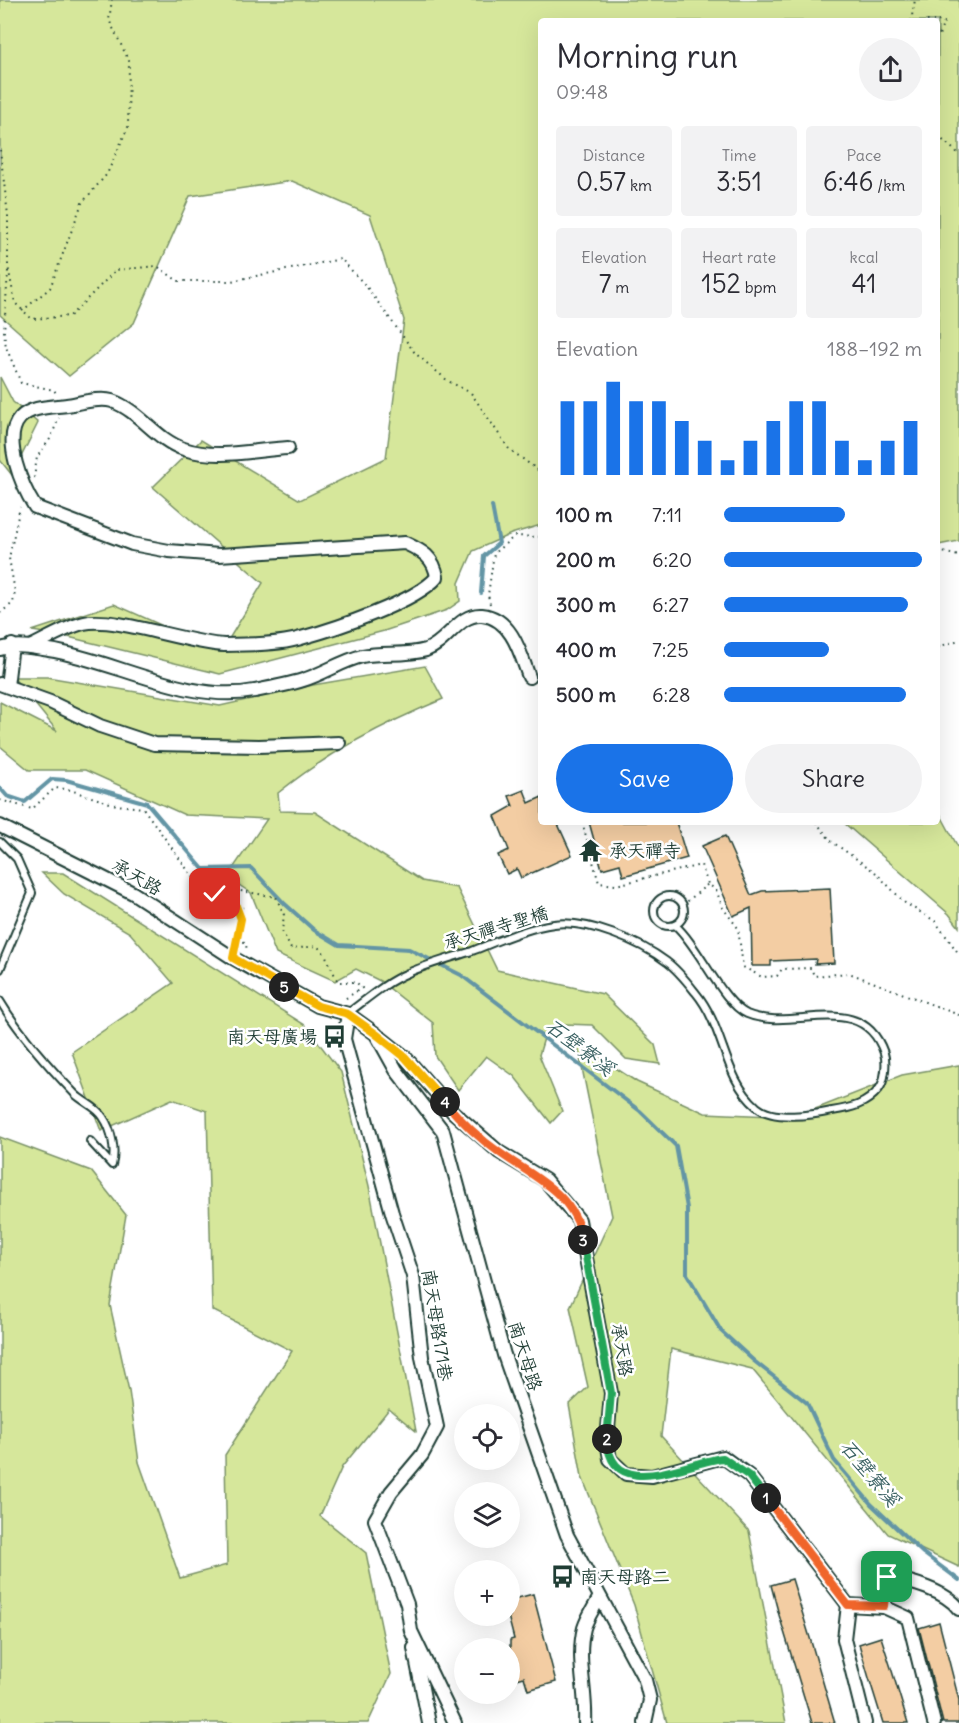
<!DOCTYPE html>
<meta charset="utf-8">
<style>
:root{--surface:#fff;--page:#f2f2f3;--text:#2b2b33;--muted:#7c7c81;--accent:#1a73e8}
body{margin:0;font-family:Delius,"LXGW WenKai TC",sans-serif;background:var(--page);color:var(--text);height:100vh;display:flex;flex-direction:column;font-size:22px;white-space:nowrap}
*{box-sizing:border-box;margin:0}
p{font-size:20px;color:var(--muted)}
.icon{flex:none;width:33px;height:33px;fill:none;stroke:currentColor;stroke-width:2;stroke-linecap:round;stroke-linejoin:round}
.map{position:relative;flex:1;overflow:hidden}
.drawer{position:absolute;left:538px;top:18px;width:402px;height:807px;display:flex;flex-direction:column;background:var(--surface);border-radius:6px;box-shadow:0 6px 24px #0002}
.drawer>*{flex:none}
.fabs{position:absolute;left:454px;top:1404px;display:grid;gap:12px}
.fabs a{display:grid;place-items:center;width:66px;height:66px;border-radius:50%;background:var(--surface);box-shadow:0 6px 24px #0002;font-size:30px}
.pin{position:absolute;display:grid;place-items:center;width:51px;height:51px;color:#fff;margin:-26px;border-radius:12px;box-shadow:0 3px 9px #0006}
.km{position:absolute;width:30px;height:30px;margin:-15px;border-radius:50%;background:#222;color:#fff;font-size:16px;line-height:30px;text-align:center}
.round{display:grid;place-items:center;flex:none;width:63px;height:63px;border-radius:32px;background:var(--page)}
.head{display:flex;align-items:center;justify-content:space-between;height:102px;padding:0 18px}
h1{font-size:33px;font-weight:600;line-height:45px}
.stats{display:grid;grid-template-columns:repeat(3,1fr);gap:9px;height:102px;padding:6px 18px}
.stats div{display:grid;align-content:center;border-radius:6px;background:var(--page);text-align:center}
.stats b{font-size:26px;font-weight:600}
.stats small{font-size:16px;font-weight:400}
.stats p{font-size:16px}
.chart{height:168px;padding:12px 18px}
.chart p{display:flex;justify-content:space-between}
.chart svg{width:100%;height:108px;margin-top:6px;stroke:var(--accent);stroke-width:6}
.button{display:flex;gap:12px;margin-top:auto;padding:12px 18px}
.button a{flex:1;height:69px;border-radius:36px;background:var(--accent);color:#fff;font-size:24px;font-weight:600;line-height:69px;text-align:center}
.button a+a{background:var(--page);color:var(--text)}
ul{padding:0 18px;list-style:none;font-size:20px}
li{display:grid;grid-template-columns:96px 72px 1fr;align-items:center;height:45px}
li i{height:15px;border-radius:8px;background:var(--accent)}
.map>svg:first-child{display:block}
.green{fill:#d6e79b;stroke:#7a9268;stroke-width:1.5}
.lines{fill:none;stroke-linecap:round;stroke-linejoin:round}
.stream{stroke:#6395a5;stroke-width:4}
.building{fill:#f3cda3;stroke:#1f3d34;stroke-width:1.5}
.service-casing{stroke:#1f3d34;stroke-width:10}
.minor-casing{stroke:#1f3d34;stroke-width:16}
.path{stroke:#1f3d34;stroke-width:2;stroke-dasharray:1.5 4.5;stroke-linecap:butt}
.service{stroke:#fff;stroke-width:6}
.minor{stroke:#fff;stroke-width:12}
.split-1-casing{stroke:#fff;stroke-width:12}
.split-2-casing{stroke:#fff;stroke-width:12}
.split-3-casing{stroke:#fff;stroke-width:12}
.split-4-casing{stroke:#fff;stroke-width:12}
.split-5-casing{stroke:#fff;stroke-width:12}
.split-6-casing{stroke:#fff;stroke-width:12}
.split-1{stroke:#f0652b;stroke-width:8}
.split-2{stroke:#22a559;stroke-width:8}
.split-3{stroke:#22a559;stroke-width:8}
.split-4{stroke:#f0652b;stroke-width:8}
.split-5{stroke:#f5b400;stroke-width:8}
.split-6{stroke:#f5b400;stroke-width:8}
.labels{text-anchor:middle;stroke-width:5;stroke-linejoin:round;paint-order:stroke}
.poi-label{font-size:18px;fill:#1f3d34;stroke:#fff;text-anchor:start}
.street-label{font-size:18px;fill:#1f3d34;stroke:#fff}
.water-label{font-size:20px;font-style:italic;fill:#3b6263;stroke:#fff}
</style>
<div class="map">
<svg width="959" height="1723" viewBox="0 0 959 1723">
<rect width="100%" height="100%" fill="#fff"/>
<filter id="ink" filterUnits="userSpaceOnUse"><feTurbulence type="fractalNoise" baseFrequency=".0167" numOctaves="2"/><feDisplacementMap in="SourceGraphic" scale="12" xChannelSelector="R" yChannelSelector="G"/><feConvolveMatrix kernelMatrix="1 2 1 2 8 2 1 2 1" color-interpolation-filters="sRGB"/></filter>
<g filter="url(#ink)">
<g class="green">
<polygon points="0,0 959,0 959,541 938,545 938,21 542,21 541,525 511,534 473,551 459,583 460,601 447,610 384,631 220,674 64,636 32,631 114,604 221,652 263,583 153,487 201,440 300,500 386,458 404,320 370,215 292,181 190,196 134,323 69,376 0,315"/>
<polygon points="0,377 13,402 38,423 12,475 0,460"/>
<path d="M425 666 443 699C383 724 329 752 278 793L280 811 315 812 422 881 457 888 497 970 603 994 655 1045 660 1064 626 1059 592 1025 564 1024 544 1038 539 1055 562 1111 551 1123 514 1076 486 1056 458 1090 435 1056 433 1023 380 981 356 969 335 981 276 954 251 893 227 877 267 819 185 815 85 770H29L0 746V702L57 731 13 677H47L220 706 313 685Z"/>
<polygon points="938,810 959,849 959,927 949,914 843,822 938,822"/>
<polygon points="42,873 63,873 305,1025 341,1072 369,1186 416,1431 389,1409 342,1467 320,1516 366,1553 391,1674 368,1723 0,1723 0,1137 91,1171 126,1215 110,1305 129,1391 139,1462 180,1578 227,1565 225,1455 292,1351 212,1310 207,1111 172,1099 101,1131 72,1052 173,983 130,933 64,894"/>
<polygon points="577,1043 637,1082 705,1113 795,1117 902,1075 959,1065 959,1567 888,1534 752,1369 671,1349 661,1436 749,1531 786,1723 667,1723 634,1605 582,1477 569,1405 588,1387 570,1307 612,1216"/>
</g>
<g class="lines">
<g class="stream">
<polyline points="481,593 484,556 499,543 492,506"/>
<polyline points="0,788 7,796 25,802 52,779 66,780 147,803 203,869 251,868 285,904 314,930 339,945 409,949 461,975 640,1111 676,1146 687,1208 687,1274 721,1331 754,1361 807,1403 834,1460 871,1504 923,1553 959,1580"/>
</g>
</g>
<g class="building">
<polygon points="524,790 529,803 542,797 542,822 557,822 572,855 521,878 517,869 507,874 498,855 509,850 495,816 513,806 509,796"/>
<polygon points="589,822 676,822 687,858 623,876 620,864 602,869"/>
<polygon points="725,836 751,895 762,891 830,888 834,963 815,964 816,959 771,961 771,966 752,966 751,908 733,916 702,846"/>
<polygon points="792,1579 810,1638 835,1723 812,1723 779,1615 771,1585"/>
<polygon points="533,1594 556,1682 528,1690 524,1677 510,1681 510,1640 514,1639 508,1616 510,1616 510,1600"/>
<polygon points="939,1622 959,1700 959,1723 943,1723 919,1628"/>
<polygon points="881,1637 892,1671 908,1723 883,1723 869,1678 859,1644"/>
</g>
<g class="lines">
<defs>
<g id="service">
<polyline points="0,842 17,859 32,893 0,969"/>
<circle cx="669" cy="911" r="15"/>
<path d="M0 1001C19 1033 49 1067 75 1094 83 1102 97 1107 103 1117 112 1130 116 1151 112 1165L90 1141"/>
<path d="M348 1013C367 999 386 982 408 973 428 964 451 958 472 951 498 941 526 928 554 924 587 919 641 942 667 962 678 970 688 983 696 993 725 1028 723 1078 757 1107 773 1121 813 1115 832 1111 851 1108 866 1105 879 1089 885 1081 887 1063 884 1053 862 989 793 1033 747 1014 722 1003 699 946 675 925"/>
</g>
<g id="minor">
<path d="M30 647C47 639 66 627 84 623 115 616 186 643 224 645 244 645 282 644 301 638 334 629 416 602 437 577 434 557 422 551 405 543L219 555 169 551 132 544 35 507C23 488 1 439 20 418 31 406 53 407 67 405 80 403 100 397 112 401 140 411 156 440 184 449 217 460 254 450 288 448"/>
<path d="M0 649C17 644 32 647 49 650 114 660 188 704 254 691 270 688 287 685 303 680 323 674 342 661 362 656 383 652 406 656 426 650 447 643 459 613 482 615 512 618 521 655 529 677"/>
<polyline points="0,684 50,702 100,726 154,744 259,746 339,743"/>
<polyline points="7,686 12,645"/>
<polyline points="0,826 133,893 233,958 318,1006 348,1014 376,1034 396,1070 443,1131 504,1355 567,1535 645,1680 650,1700 645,1723"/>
<polyline points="348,1014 344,1039 392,1213 413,1276 422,1357 437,1427 422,1455 391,1492 375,1520 407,1604 411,1631 455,1723"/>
<polyline points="381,1038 405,1057 453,1112 499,1152 545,1180 579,1220 611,1393 607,1441 610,1459 626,1474 652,1476 723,1457 749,1476 848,1605 884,1607 908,1618 934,1723"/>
<polyline points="848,1605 844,1639 865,1723"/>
<path d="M884 1607 887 1577C910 1581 946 1591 959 1609"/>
<polyline points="414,1648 429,1723"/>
<path d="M585 1723C587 1692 576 1659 584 1628 587 1618 594 1608 599 1598"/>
</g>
</defs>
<use href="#service" class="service-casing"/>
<use href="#minor" class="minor-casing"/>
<g class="path">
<polyline points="911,21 915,0"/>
<polyline points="927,21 934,21"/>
<polyline points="938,21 944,22 938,38"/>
<polyline points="938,136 959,154"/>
<polyline points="0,150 8,215 8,266 15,303 32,319 70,316 116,270 157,266 178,281 231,281 341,259 366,286 415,353 448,381 471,393 509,449 542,473"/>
<polyline points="8,271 4,332 6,347 21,383 54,390 56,393"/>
<polyline points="22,311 50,288 82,203 107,174 128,127 129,61 109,20 112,0"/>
<polyline points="34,478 37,457 50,439 59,418"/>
<polyline points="938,551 959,556"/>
<polyline points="490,604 488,595 494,553 515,536 542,537"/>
<polyline points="0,613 13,603 15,592 9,558 20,507"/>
<polyline points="938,647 959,640"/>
<polyline points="0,800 32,809 55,788 67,789 116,805 143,808 192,876 215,894 233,898 241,919 236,945"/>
<polyline points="582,822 599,883 616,885 701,865 708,884 716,890 723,908 738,928 743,967 762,977 777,976 782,969 811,968 814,976 849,973 959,1015"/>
<polyline points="816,822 831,841 875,872 905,903 935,921 959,954"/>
<polyline points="229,889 276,897 284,915 282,931 291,949 317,946 325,954 338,982 356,982 362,988 343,1000"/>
<polyline points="236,905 245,909"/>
<polyline points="683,905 708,884"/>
<polyline points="239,937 246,944 247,952"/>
</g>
<use href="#service" class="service"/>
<use href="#minor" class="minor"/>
</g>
</g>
<g class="lines" filter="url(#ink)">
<defs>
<polyline id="split-1" points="766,1498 848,1605 884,1606 887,1577"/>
<path id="split-2" d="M607 1439C611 1504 686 1462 723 1458L749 1476 766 1498"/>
<polyline id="split-3" points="583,1240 611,1393 607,1439"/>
<path id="split-4" d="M445 1102C460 1120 480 1139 500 1153 535 1178 574 1193 583 1240"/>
<polyline id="split-5" points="284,987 318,1006 348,1014 376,1034 405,1057 445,1102"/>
<polyline id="split-6" points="215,894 233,898 241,919 233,958 284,987"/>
</defs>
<use href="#split-1" class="split-1-casing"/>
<use href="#split-2" class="split-2-casing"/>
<use href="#split-3" class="split-3-casing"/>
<use href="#split-4" class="split-4-casing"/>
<use href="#split-5" class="split-5-casing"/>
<use href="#split-6" class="split-6-casing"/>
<use href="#split-1" class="split-1"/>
<use href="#split-2" class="split-2"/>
<use href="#split-3" class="split-3"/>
<use href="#split-4" class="split-4"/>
<use href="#split-5" class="split-5"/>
<use href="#split-6" class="split-6"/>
</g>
<defs>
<symbol id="temple-bare" viewBox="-9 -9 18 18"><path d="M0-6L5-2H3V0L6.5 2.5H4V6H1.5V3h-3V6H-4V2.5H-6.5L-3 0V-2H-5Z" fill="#1f3d34" stroke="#fff" stroke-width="2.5" paint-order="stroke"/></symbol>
<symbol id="bus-bare" viewBox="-9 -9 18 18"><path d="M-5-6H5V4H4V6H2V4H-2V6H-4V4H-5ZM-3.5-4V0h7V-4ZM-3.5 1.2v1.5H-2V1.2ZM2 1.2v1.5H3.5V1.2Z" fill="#1f3d34" stroke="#fff" stroke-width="2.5" paint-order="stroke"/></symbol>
</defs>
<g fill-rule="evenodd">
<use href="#temple-bare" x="574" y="834" width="33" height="33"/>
<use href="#bus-bare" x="318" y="1020" width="33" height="33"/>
<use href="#bus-bare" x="546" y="1560" width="33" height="33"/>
</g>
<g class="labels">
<g class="poi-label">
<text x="609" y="857">承天禪寺</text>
<text x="317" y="1043" text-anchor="end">南天母廣場</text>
<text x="580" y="1583">南天母路二</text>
</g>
<g class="street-label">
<text transform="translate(137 877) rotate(30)" y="6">承天路</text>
<text transform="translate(496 928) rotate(-17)" y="6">承天禪寺聖橋</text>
<text transform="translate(437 1325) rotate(81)" y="6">南天母路171巷</text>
<text transform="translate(622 1350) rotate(81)" y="6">承天路</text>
<text transform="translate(525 1356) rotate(72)" y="6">南天母路</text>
</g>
<g class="water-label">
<text transform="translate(580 1047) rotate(37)" y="7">石壁寮溪</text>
<text transform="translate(870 1473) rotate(50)" y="7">石壁寮溪</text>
</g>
</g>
</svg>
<div class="fabs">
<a><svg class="icon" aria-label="locate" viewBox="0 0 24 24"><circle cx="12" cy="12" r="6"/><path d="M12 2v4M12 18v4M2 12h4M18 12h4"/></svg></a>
<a><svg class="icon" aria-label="layers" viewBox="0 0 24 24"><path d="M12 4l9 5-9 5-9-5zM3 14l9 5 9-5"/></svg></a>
<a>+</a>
<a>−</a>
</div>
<div class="pin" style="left:887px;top:1577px;background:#1e9e55"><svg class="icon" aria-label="arrive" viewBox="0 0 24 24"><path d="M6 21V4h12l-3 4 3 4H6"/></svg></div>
<div class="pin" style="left:215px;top:894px;background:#d93025"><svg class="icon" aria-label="check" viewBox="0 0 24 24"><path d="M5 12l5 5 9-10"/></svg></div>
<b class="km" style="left:766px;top:1498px">1</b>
<b class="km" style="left:607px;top:1439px">2</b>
<b class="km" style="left:583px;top:1240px">3</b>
<b class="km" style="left:445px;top:1102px">4</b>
<b class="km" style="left:284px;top:987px">5</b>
<section class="drawer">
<div class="head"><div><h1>Morning run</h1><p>09:48</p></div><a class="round"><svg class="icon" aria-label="share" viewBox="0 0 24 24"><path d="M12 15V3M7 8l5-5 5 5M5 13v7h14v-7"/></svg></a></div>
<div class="stats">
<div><p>Distance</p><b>0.57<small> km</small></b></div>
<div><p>Time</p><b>3:51</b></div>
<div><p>Pace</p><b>6:46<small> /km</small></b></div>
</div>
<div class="stats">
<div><p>Elevation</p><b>7<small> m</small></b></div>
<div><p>Heart rate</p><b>152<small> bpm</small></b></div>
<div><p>kcal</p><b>41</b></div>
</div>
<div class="chart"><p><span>Elevation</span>188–192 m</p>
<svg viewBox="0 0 160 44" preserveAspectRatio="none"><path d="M5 44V14M15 44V14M25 44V6M35 44V14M45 44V14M55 44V22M65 44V30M75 44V38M85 44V30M95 44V22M105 44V14M115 44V14M125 44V30M135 44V38M145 44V30M155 44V22"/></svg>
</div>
<ul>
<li><b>100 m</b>7:11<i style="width:61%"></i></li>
<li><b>200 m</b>6:20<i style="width:100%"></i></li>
<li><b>300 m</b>6:27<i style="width:93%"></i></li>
<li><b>400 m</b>7:25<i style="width:53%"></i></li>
<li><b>500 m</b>6:28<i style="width:92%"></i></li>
</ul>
<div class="button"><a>Save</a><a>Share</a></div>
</section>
</div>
